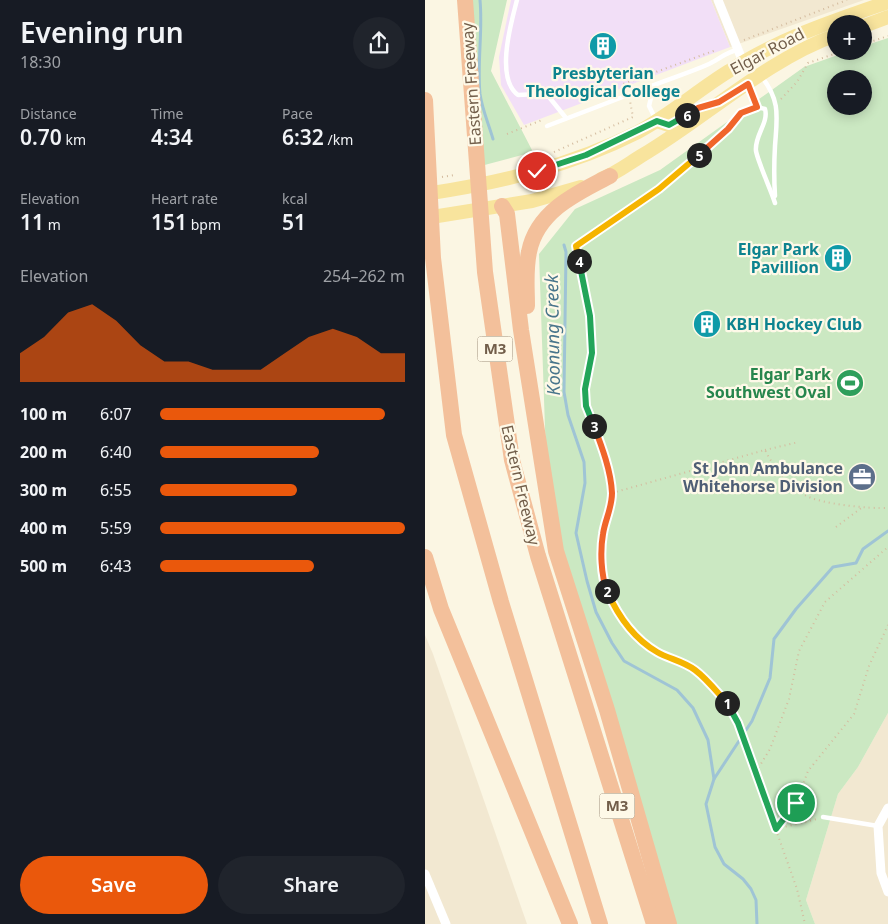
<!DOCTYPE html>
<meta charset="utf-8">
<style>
:root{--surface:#171b24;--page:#20242c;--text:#f1f3f6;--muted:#9ea1a6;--accent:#ea580c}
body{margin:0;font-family:"Noto Sans",sans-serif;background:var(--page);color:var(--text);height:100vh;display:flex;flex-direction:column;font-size:19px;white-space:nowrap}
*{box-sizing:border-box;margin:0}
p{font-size:16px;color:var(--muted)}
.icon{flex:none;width:28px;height:28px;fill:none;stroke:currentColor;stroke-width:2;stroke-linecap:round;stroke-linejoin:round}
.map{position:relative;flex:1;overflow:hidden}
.drawer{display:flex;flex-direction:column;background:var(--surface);width:425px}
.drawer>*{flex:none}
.fabs{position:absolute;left:402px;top:15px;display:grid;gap:10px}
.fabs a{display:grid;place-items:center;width:45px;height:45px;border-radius:50%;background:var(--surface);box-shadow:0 2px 12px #0003;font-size:25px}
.pin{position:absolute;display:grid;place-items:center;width:42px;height:42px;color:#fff;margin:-21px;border:2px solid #fff;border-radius:50%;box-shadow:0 1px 5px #0007}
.km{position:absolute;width:25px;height:25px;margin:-12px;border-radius:50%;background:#222;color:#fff;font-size:14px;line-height:25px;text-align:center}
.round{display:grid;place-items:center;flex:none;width:52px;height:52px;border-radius:26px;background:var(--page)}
.headline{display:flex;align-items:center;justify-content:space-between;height:85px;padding:0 20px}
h1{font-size:28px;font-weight:600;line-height:38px}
.metrics{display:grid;grid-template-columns:repeat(3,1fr);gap:8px;height:85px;padding:5px 20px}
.metrics div{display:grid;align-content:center}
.metrics b{font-size:21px;font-weight:600}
.metrics small{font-size:14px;font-weight:400}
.metrics p{font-size:14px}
.chart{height:140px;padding:10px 20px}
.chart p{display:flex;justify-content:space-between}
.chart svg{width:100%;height:90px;margin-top:5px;fill:var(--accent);opacity:.7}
.action{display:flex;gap:10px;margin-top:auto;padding:10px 20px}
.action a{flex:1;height:58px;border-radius:30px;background:var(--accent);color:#fff;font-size:20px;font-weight:600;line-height:58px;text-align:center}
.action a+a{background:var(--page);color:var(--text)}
ul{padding:0 20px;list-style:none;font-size:16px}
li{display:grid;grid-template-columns:80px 60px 1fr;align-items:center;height:38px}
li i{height:12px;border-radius:6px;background:var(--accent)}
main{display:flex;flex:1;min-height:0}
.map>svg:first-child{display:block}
.residential{fill:#f2e8d1}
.education{fill:#f2dff7}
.green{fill:#cbe8c2;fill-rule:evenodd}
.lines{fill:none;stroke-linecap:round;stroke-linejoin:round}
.stream{stroke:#9fc4d5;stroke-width:3}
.path{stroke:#d4bc9f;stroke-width:2;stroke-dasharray:1 4;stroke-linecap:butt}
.lane{stroke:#fff;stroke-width:4.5}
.street{stroke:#fff;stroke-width:9}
.primary{stroke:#f8e49d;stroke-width:14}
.highway{stroke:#f3c09b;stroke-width:16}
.split-1-casing{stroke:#fff;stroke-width:10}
.split-2-casing{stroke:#fff;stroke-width:10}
.split-3-casing{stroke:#fff;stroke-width:10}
.split-4-casing{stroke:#fff;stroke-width:10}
.split-5-casing{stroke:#fff;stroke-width:10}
.split-6-casing{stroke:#fff;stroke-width:10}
.split-7-casing{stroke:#fff;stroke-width:10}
.split-1{stroke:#22a559;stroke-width:6}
.split-2{stroke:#f5b400;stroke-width:6}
.split-3{stroke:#f0652b;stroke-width:6}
.split-4{stroke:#22a559;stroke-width:6}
.split-5{stroke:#f5b400;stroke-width:6}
.split-6{stroke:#f0652b;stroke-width:6}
.split-7{stroke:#22a559;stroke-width:6}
.labels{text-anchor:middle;stroke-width:4.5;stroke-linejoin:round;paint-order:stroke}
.shield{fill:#fef9e8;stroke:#9c8c79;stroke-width:1}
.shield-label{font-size:15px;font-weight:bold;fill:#725e4a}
.street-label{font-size:16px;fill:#725e4a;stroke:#fef9e8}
.culture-label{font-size:16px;font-weight:bold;fill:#0d838f;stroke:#fef9e8}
.leisure-label{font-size:16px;font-weight:bold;fill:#27864d;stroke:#fef9e8;text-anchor:end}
.service-label{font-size:16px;font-weight:bold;fill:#4e5e75;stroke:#fef9e8;text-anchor:end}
.water-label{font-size:18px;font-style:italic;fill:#48758b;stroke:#fef9e8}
</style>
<main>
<section class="drawer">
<div class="headline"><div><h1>Evening run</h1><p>18:30</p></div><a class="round"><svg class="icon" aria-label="share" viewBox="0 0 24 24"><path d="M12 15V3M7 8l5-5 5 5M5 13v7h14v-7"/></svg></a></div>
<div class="metrics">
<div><p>Distance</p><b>0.70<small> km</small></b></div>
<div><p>Time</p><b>4:34</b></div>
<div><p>Pace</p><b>6:32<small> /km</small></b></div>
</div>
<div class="metrics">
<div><p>Elevation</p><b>11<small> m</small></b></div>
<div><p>Heart rate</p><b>151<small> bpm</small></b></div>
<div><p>kcal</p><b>51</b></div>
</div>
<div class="chart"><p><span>Elevation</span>254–262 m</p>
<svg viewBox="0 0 160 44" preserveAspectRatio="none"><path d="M0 44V30L10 22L20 10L30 6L40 14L50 26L60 34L70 34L80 38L90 38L100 38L110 30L120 22L130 18L140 22L150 30L160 30V44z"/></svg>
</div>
<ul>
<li><b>100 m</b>6:07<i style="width:92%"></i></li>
<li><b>200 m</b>6:40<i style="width:65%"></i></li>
<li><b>300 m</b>6:55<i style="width:56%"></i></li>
<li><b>400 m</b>5:59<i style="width:100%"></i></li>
<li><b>500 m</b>6:43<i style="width:63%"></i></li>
</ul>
<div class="action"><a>Save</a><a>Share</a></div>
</section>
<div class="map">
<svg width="463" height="924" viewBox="0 0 463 924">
<rect width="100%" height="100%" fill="#fbf6e3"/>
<g class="residential">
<polygon points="286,0 439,0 305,47"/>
<polygon points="0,635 8,654 102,924 0,924"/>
<polygon points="463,713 463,924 390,924 381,900 413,794 433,767"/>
</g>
<polygon class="education" points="86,0 286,0 305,47 99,125 76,85 74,57"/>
<g class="green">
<polygon points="40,0 82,0 66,71 108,152 52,167"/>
<path d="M463 38V713L433 767 413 794 381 900 390 924H229L218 851 148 617 121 457 114 254 150 209 235 170 379 67 424 51H439V46ZM411 79H439V106H411Z"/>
</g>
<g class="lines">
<g class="stream">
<path d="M55 0C58 31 52 62 55 94 57 109 64 125 68 139"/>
<polyline points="139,245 141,252 139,392 143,415 159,462 160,483 151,533 162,581 171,612 187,643 199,661 252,690 268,708 283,740 289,779 281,804 290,847 299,864 318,879 326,889 331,900 332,924"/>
<polyline points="321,730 327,721 345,678 349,639 371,609 408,567 431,563 438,549 463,531"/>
<polyline points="289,779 314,741"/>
</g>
<g class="path">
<polyline points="319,40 422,0"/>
<polyline points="439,44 463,36"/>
<polyline points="200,88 198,84 291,50"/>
<polyline points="356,99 372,82 383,63 418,51"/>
<path d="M325 109 312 116 303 129 234 189 151 246C158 281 168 315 167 351 166 369 159 384 161 403 162 412 168 422 171 431 178 450 186 473 187 494 187 508 180 520 178 534 174 558 178 586 189 607 198 625 215 644 234 653 245 659 257 661 268 668 287 681 303 703 313 723L372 889 380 924"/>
<polyline points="82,134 117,120"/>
<polyline points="129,152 208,117 205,101"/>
<polyline points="17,177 30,175"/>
<polyline points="340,450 374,442"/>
<path d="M187 493 340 450C349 468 362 484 380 495 394 504 446 509 463 508"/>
<polyline points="411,527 439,506"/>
<polyline points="331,772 345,749 364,699 374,651 400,602 463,547"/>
<polyline points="351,829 371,803 383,771 429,714 444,666 463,625"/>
<polyline points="351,829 392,819"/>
</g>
<g class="lane">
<path d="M92 0C86 23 70 78 93 95L114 94 124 97 141 118"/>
<path d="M336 76C356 101 352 117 350 146 349 163 349 180 350 196"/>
<path d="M323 85 332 107 340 109C344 123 329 136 331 151 333 162 346 190 350 203"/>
<path d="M231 120 224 106 229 85C247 78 266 72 284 64 295 59 301 52 312 50"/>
<polyline points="122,126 229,85"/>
<polyline points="398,817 453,826"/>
</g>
<g class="street">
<polyline points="293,0 318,62"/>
<polyline points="463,808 453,826 456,873 463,892"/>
<polyline points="0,874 21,924"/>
</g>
<g class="primary">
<polyline points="439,26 463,17"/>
<polyline points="232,121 244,125 265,113"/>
<path d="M176 179C190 174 203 164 216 156 279 119 341 60 411 35"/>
<path d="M0 194C74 183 146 166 213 132 245 115 273 90 304 71 353 39 408 21 463 2"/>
<polyline points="0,218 107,201 156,187"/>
</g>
<g class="highway">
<polyline points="40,0 60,272 87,460 113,556 229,924"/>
<polyline points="0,100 8,258 29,435 76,602 175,924"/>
<polyline points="77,206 82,214 96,330 131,551 182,710 244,924"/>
<path d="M102 306C102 288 100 270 104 252 112 211 152 193 185 176"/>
<polyline points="0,557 16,609 145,924"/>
</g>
</g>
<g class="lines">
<defs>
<polyline id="split-1" points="302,703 313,723 351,829 371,803"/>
<path id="split-2" d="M182 591C193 616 208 638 232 652 244 659 258 661 270 670 282 679 292 692 302 703"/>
<path id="split-3" d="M169 426C177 447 186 471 187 493 187 508 180 520 178 534 175 551 176 575 182 591"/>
<polyline id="split-4" points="154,261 165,316 167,353 160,389 161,406 169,426"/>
<polyline id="split-5" points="154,261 151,246 234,189 274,155"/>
<polyline id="split-6" points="262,115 273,108 294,102 323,84 332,107 316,113 303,129 274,155"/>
<polyline id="split-7" points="112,171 161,155 232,121 244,125 262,115"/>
</defs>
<use href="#split-1" class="split-1-casing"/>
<use href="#split-2" class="split-2-casing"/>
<use href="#split-3" class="split-3-casing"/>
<use href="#split-4" class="split-4-casing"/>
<use href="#split-5" class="split-5-casing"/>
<use href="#split-6" class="split-6-casing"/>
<use href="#split-7" class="split-7-casing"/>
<use href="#split-1" class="split-1"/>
<use href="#split-2" class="split-2"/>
<use href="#split-3" class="split-3"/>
<use href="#split-4" class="split-4"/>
<use href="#split-5" class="split-5"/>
<use href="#split-6" class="split-6"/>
<use href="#split-7" class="split-7"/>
</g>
<defs>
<symbol id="building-disc" viewBox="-11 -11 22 22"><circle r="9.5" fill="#0f9aa8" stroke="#fef9e8"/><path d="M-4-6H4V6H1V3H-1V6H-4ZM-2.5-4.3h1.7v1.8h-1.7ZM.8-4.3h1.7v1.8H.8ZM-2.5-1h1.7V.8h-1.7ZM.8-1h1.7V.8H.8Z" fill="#fff"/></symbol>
<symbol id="stadium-disc" viewBox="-11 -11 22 22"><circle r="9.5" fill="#2e9e5b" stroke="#fef9e8"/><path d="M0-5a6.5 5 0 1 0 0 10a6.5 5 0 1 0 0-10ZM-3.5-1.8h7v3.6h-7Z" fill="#fff"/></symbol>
<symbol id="office-disc" viewBox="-11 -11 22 22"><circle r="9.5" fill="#5c6f8a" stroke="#fef9e8"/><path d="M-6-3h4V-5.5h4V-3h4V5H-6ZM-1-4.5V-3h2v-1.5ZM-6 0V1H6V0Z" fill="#fff"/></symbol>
</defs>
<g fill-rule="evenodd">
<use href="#building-disc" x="162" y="30" width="32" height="32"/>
<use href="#building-disc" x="397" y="242" width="32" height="32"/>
<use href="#building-disc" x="266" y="308" width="32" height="32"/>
<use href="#stadium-disc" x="409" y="367" width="32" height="32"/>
<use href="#office-disc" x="421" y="461" width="32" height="32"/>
</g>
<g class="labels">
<g class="shield">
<rect x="52.5" y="336.5" width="35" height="25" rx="4"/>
<rect x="174.5" y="793.5" width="35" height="25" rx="4"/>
</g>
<g class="shield-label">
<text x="70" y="354">M3</text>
<text x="192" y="811">M3</text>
</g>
<g class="street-label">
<text transform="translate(342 51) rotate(-28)" y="6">Elgar Road</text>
<text transform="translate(46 84) rotate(-94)" y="6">Eastern Freeway</text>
<text transform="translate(96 485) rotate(77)" y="6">Eastern Freeway</text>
</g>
<g class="culture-label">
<text x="178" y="79">Presbyterian<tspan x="178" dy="18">Theological College</tspan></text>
<text x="394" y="255" text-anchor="end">Elgar Park<tspan x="394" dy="18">Pavillion</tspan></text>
<text x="301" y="330" text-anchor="start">KBH Hockey Club</text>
</g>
<g class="leisure-label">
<text x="406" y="380">Elgar Park<tspan x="406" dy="18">Southwest Oval</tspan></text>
</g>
<g class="service-label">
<text x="418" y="474">St John Ambulance<tspan x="418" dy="18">Whitehorse Division</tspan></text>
</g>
<g class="water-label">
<text transform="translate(128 335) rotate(-91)" y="6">Koonung Creek</text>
</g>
</g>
</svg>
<div class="fabs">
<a>+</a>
<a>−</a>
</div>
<div class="pin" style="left:371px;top:803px;background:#1e9e55"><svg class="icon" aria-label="arrive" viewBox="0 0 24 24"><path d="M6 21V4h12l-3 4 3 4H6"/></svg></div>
<div class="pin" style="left:112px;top:171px;background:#d93025"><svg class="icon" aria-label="check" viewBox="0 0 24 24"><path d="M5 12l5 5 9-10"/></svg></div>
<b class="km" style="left:302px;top:703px">1</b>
<b class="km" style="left:182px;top:591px">2</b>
<b class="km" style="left:169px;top:426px">3</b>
<b class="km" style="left:154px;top:261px">4</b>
<b class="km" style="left:274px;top:155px">5</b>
<b class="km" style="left:262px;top:115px">6</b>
</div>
</main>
